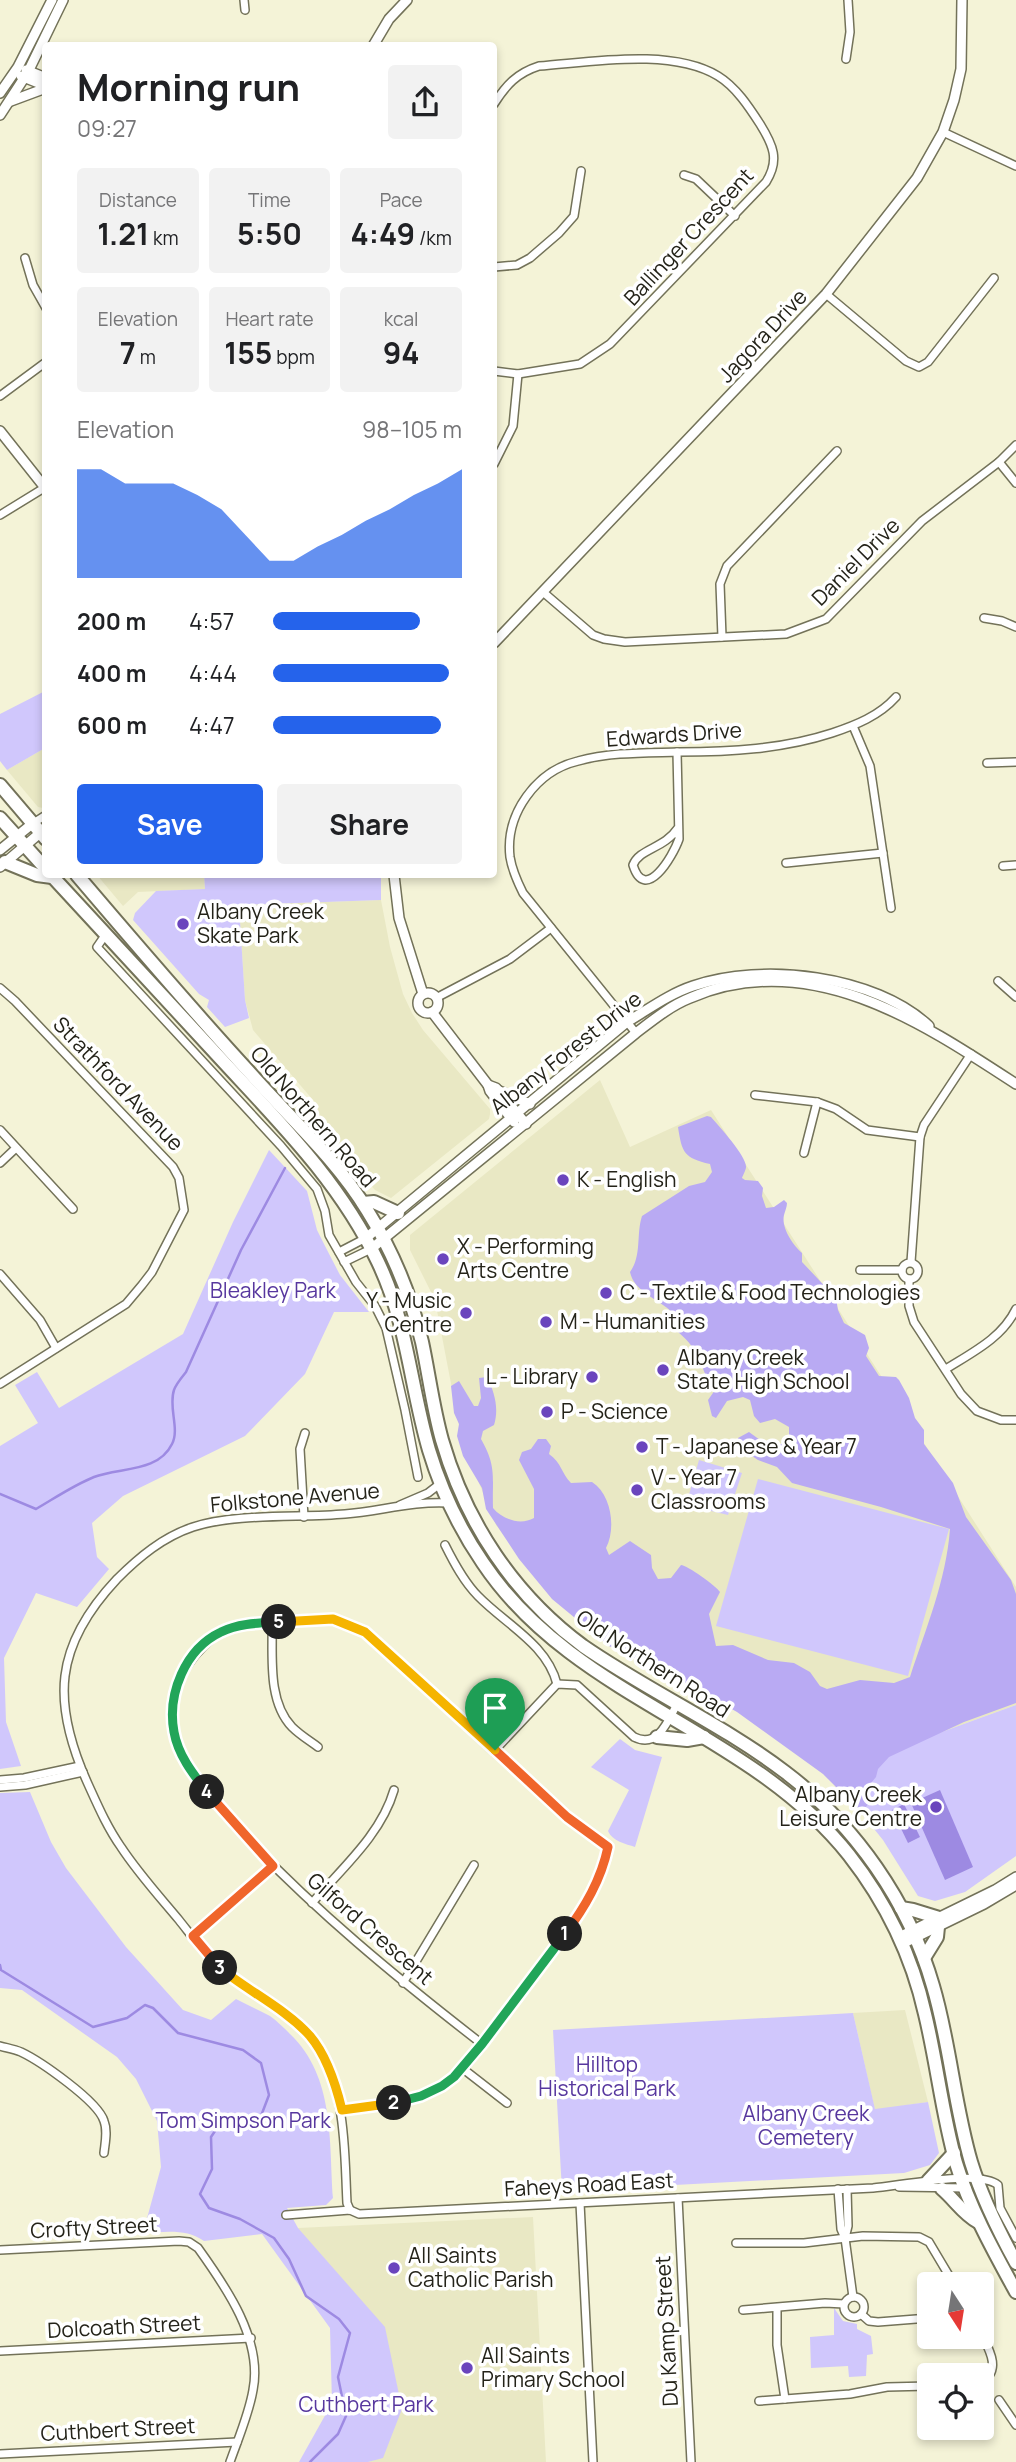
<!DOCTYPE html>
<meta charset="utf-8">
<style>
:root{--surface:#fff;--page:#f2f2f2;--text:#202124;--muted:#757577;--accent:#2563eb}
body{margin:0;font-family:Manrope,sans-serif;background:var(--page);color:var(--text);height:100vh;display:flex;flex-direction:column;font-size:26px;white-space:nowrap}
*{box-sizing:border-box;margin:0}
p{font-size:23px;color:var(--muted)}
.icon{flex:none;width:38px;height:38px;fill:none;stroke:currentColor;stroke-width:2;stroke-linecap:round;stroke-linejoin:round}
.map{position:relative;flex:1;overflow:hidden}
.drawer{position:absolute;left:42px;top:42px;width:455px;height:836px;display:flex;flex-direction:column;background:var(--surface);border-radius:7px;box-shadow:0 4px 10px #0003}
.drawer>*{flex:none}
.needle{width:46px;rotate:168deg}
.fabs{position:absolute;left:917px;top:2272px;display:grid;gap:14px}
.fabs a{display:grid;place-items:center;width:77px;height:77px;border-radius:7px;background:var(--surface);box-shadow:0 4px 10px #0003;font-size:35px}
.pin{position:absolute;display:grid;place-items:center;width:60px;height:60px;color:#fff;margin:-72px -30px;border-radius:50% 50% 50% 0;rotate:-45deg;box-shadow:0 0 7px #0007}
.pin .icon{rotate:45deg}
.km{position:absolute;width:35px;height:35px;margin:-18px;border-radius:50%;background:#222;color:#fff;font-size:19px;line-height:35px;text-align:center}
.round{display:grid;place-items:center;flex:none;width:74px;height:74px;border-radius:7px;background:var(--page)}
.overview{display:flex;align-items:center;justify-content:space-between;height:119px;padding:0 35px}
h1{font-size:38px;font-weight:700;line-height:52px}
.metrics{display:grid;grid-template-columns:repeat(3,1fr);gap:10px;height:119px;padding:7px 35px}
.metrics div{display:grid;align-content:center;border-radius:7px;background:var(--page);text-align:center}
.metrics b{font-size:30px;font-weight:700}
.metrics small{font-size:19px;font-weight:400}
.metrics p{font-size:19px}
.chart{height:196px;padding:14px 35px}
.chart p{display:flex;justify-content:space-between}
.chart svg{width:100%;height:126px;margin-top:7px;fill:var(--accent);opacity:.7}
.button{display:flex;gap:14px;margin-top:auto;padding:14px 35px}
.button a{flex:1;height:80px;border-radius:7px;background:var(--accent);color:#fff;font-size:28px;font-weight:700;line-height:80px;text-align:center}
.button a+a{background:var(--page);color:var(--text)}
ul{padding:0 35px;list-style:none;font-size:23px}
li{display:grid;grid-template-columns:112px 84px 1fr;align-items:center;height:52px}
li i{height:18px;border-radius:9px;background:var(--accent)}
.map>svg:first-child{display:block}
.built{fill:#e9e8c4}
.green{fill:#d0c7fc}
.forest{fill:#b9aaf3}
.water{fill:#9d8ae2}
.lines{fill:none;stroke-linecap:round;stroke-linejoin:round}
.stream{stroke:#9d8ae2;stroke-width:2.5}
.minor-casing{stroke:#737259;stroke-width:10}
.tertiary-casing{stroke:#737259;stroke-width:12}
.trunk-casing{stroke:#737259;stroke-width:16}
.minor{stroke:#fff;stroke-width:7}
.tertiary{stroke:#fff;stroke-width:9}
.trunk{stroke:#fff;stroke-width:12}
.split-1-casing{stroke:#fff;stroke-width:14}
.split-2-casing{stroke:#fff;stroke-width:14}
.split-3-casing{stroke:#fff;stroke-width:14}
.split-4-casing{stroke:#fff;stroke-width:14}
.split-5-casing{stroke:#fff;stroke-width:14}
.split-6-casing{stroke:#fff;stroke-width:14}
.split-1{stroke:#f0652b;stroke-width:9}
.split-2{stroke:#22a559;stroke-width:9}
.split-3{stroke:#f5b400;stroke-width:9}
.split-4{stroke:#f0652b;stroke-width:9}
.split-5{stroke:#22a559;stroke-width:9}
.split-6{stroke:#f5b400;stroke-width:9}
.poi-dot{fill:#6a45bd;stroke:#fff;stroke-width:2.5}
.labels{text-anchor:middle;stroke-width:7;stroke-linejoin:round;paint-order:stroke}
.street-label{font-size:21px;fill:#242319;stroke:#fff}
.poi-label{font-size:21px;fill:#242319;stroke:#fff;text-anchor:start}
.park-label{font-size:21px;fill:#57379e;stroke:#fff}
</style>
<div class="map">
<svg width="1016" height="2462" viewBox="0 0 1016 2462">
<rect width="100%" height="100%" fill="#f4f3d7"/>
<g class="built">
<polygon points="45,748 45,807 43,808 38,807 7,770"/>
<polygon points="97,875 204,875 205,889 138,892 123,906"/>
<polygon points="381,900 390,947 403,994 412,1013 423,1030 490,1109 490,1114 489,1119 391,1198 375,1190 309,1116 319,1107 253,1030 245,1000 239,905"/>
<polygon points="600,1080 630,1147 711,1110 1016,1587 1016,1705 829,1773 701,1685 542,1584 496,1525 462,1441 435,1300 410,1250 410,1235"/>
<polygon points="905,2010 928,2102 875,2110 853,2013"/>
<polygon points="533,2217 546,2462 368,2462 383,2457 298,2228"/>
</g>
<g class="green">
<polygon points="45,691 45,748 7,770 0,761 0,714"/>
<polygon points="204,875 381,875 381,900 239,905 245,1000 249,1018 225,1027 207,1007 209,1000 199,994 133,920 135,913 156,891 205,889"/>
<polygon points="269,1150 307,1191 317,1230 325,1246 340,1275 369,1312 334,1312 305,1374 245,1436 123,1496 92,1523 97,1557 109,1569 77,1607 36,1593 4,1658 6,1722 21,1766 0,1769 0,1446 38,1423 15,1385 37,1372 59,1408 183,1334 233,1222"/>
<polygon points="699,1460 742,1473 728,1515 686,1505"/>
<polygon points="758,1479 949,1529 908,1676 716,1626"/>
<polygon points="1016,1705 1016,1856 965,1892 935,1901 918,1896 883,1840 829,1773"/>
<path d="M620 1739 635 1750 662 1757 635 1847C626 1844 612 1841 608 1831L629 1790 591 1767Z"/>
<path d="M30 1792 51 1842 66 1868 126 1947 183 2010 211 2020 236 1999C247 2005 259 2010 270 2016 277 2021 284 2028 290 2034 335 2077 329 2141 333 2198L326 2205 287 2208 298 2228 385 2327 402 2409 383 2458 368 2462H299L332 2403 330 2328 262 2234 204 2241C186 2228 165 2232 143 2233L161 2167 157 2121 136 2079 117 2057 22 1990 0 1988V1793Z"/>
<polygon points="853,2013 875,2109 928,2102 939,2153 930,2165 904,2173 562,2191 553,2030"/>
<polygon points="834,2308 843,2321 857,2324 857,2329 871,2336 873,2354 867,2355 866,2376 849,2377 848,2366 811,2368 810,2337 834,2335"/>
</g>
<path class="forest" d="M707 1116 711 1117C719 1126 747 1157 746 1167 746 1170 743 1175 742 1178L745 1180 758 1181 763 1188 762 1196 766 1208 774 1207 784 1200 787 1203C787 1207 785 1211 784 1215 781 1228 793 1245 802 1253V1262L836 1298 838 1310 844 1323 865 1335 869 1348 866 1356 879 1376 896 1377 899 1380 909 1398 915 1418 924 1430V1444L953 1483 966 1517 1011 1580 1016 1594V1703L964 1722 889 1757 878 1769 876 1777 871 1783V1800L866 1807 858 1809 823 1774 737 1712 673 1676 609 1646 552 1599 519 1559 486 1509 482 1488 463 1456 457 1436 459 1424 454 1413 451 1386 459 1381 474 1406H478L481 1398 479 1378 487 1377C495 1393 499 1409 494 1425L483 1431 481 1439C497 1467 492 1477 493 1508 502 1519 520 1526 534 1518V1489L519 1460 522 1452 531 1449 538 1439H546L551 1446 549 1454C562 1463 561 1473 571 1483L592 1482C612 1495 616 1529 606 1548L609 1555 630 1541 651 1555 652 1568 658 1579 671 1578 681 1565C687 1565 716 1586 720 1592L709 1614 716 1646 733 1645 768 1660 794 1663 810 1672 820 1686 827 1689 860 1680 894 1683 910 1677C926 1628 946 1581 950 1529L881 1507 792 1483 777 1467 758 1460 737 1446 738 1438 749 1432C764 1443 772 1451 789 1440V1427L775 1419 760 1423 754 1416 750 1400 743 1397 727 1401 716 1418 712 1416 708 1400 715 1390C703 1375 704 1366 694 1350 688 1339 678 1333 670 1324L673 1313C659 1299 634 1292 630 1272 642 1256 636 1234 642 1216L689 1186 705 1182 712 1172 710 1164C684 1158 682 1153 678 1127Z"/>
<g class="water">
<polygon points="940,1790 973,1867 945,1880 911,1803"/>
<polygon points="904,1804 920,1837 908,1843 892,1810"/>
</g>
<g class="lines">
<g class="stream">
<path d="M0 1494 36 1509C55 1498 74 1485 94 1477 119 1467 158 1473 172 1444 180 1429 168 1407 174 1390 176 1384 182 1377 186 1372L241 1250 285 1168"/>
<polyline points="0,1965 1,1970 93,2027 127,2018 145,2005 153,2008 178,2033 243,2050 261,2063 269,2095 261,2116 231,2119 217,2128 211,2137 212,2169 200,2194 209,2208 240,2219 274,2238 289,2259 306,2296 339,2319 350,2333 338,2377 346,2416 338,2434 310,2462"/>
</g>
<defs>
<g id="minor">
<polyline points="244,0 245,10"/>
<polyline points="846,59 850,32 848,0"/>
<path d="M494 104C506 85 517 73 539 66 593 62 671 48 718 76 736 87 749 107 760 124 773 145 780 160 766 182L610 344 580 364 518 374 494 371"/>
<polyline points="943,132 1016,166"/>
<polyline points="684,175 696,179 735,216"/>
<polyline points="25,258 33,285 46,308"/>
<polyline points="494,267 517,265 530,258 559,233 574,216 581,171"/>
<polyline points="826,294 906,361 919,367 928,362 994,278"/>
<polyline points="0,396 46,362"/>
<polyline points="999,462 1016,483"/>
<polyline points="494,464 513,426 518,374"/>
<polyline points="0,515 44,488"/>
<polyline points="543,592 593,635 604,639 625,642 786,634 826,619 922,521 999,462 1016,445"/>
<polyline points="984,618 1002,621 1016,627"/>
<polyline points="722,637 720,584 727,566 837,451"/>
<polyline points="853,726 870,766 891,908"/>
<path d="M677 752 679 839C673 856 645 904 633 865 640 848 664 849 678 828"/>
<polyline points="987,763 1016,762"/>
<polyline points="32,824 46,815"/>
<polyline points="786,863 883,853"/>
<polyline points="1003,866 1016,865"/>
<polyline points="106,934 97,947 281,1146 317,1189 325,1211 329,1235 356,1282 375,1306 386,1328 405,1410 418,1477"/>
<polyline points="998,981 1016,997"/>
<polyline points="0,988 15,1001 173,1167 179,1178 184,1210 152,1272 142,1285 126,1304 0,1384"/>
<polyline points="436,998 510,959 551,928"/>
<path d="M636 1033 523 893C517 881 512 870 510 857 505 814 536 771 578 761 611 752 645 753 679 752 730 752 783 749 832 733 856 725 879 716 896 697"/>
<polyline points="755,1095 817,1102 836,1109 867,1130 920,1137"/>
<polyline points="0,1130 73,1209"/>
<polyline points="804,1153 817,1102"/>
<polyline points="0,1163 16,1148"/>
<polyline points="339,1252 366,1238"/>
<polyline points="344,1262 371,1249"/>
<polyline points="911,1262 920,1137 924,1125 971,1054"/>
<circle cx="910" cy="1271" r="8"/>
<polyline points="860,1270 902,1270"/>
<polyline points="0,1274 40,1320 56,1348"/>
<polyline points="909,1279 909,1306 914,1322 961,1394 977,1411 1001,1420 1016,1420"/>
<path d="M946 1369C973 1352 1002 1338 1016 1309"/>
<polyline points="400,1505 428,1493 441,1483"/>
<polyline points="304,1517 300,1449 305,1433"/>
<path d="M445 1545C454 1563 464 1582 478 1596 505 1624 547 1644 557 1684"/>
<path d="M272 1622C273 1655 267 1701 292 1727 300 1735 310 1741 318 1747"/>
<path d="M495 1750 557 1684 577 1685 634 1737C658 1749 668 1721 677 1704"/>
<polyline points="0,1780 24,1778 80,1766"/>
<polyline points="0,1787 25,1785 83,1772"/>
<path d="M312 1903C341 1869 381 1835 394 1790"/>
<polyline points="193,1936 273,1866"/>
<polyline points="403,1983 474,1865"/>
<path d="M0 2046C7 2048 14 2049 21 2052 40 2061 98 2101 104 2121 108 2131 105 2143 104 2153"/>
<polyline points="462,2068 507,2103"/>
<path d="M342 2110C375 2105 411 2104 441 2087 469 2070 503 2017 524 1989 543 1964 565 1939 582 1911 594 1891 603 1870 608 1847L567 1817 365 1632C354 1628 341 1620 330 1619 307 1618 234 1621 216 1635 186 1659 163 1695 175 1736 185 1773 215 1803 240 1831 314 1910 397 1978 482 2044"/>
<polyline points="899,2187 967,2188"/>
<polyline points="838,2189 841,2229 845,2238 853,2297"/>
<polyline points="678,2198 691,2462"/>
<polyline points="580,2203 593,2462"/>
<path d="M350 2210 347 2203C344 2144 347 2091 312 2040 293 2011 244 1990 218 1966 203 1952 191 1935 179 1920 159 1896 138 1873 121 1847 107 1827 98 1806 88 1784 51 1702 54 1646 117 1579 139 1557 163 1537 193 1527 235 1513 300 1518 345 1514 380 1511 414 1501 448 1503"/>
<path d="M286 2215 350 2210 359 2214C530 2205 701 2197 873 2188 899 2186 979 2169 998 2185L1000 2208 1016 2238"/>
<polyline points="845,2238 848,2226 847,2189"/>
<polyline points="736,2243 804,2243 863,2236 919,2237 929,2242 954,2284"/>
<path d="M0 2250 179 2241 189 2242 198 2248C226 2287 263 2340 253 2390 249 2414 238 2439 230 2462"/>
<circle cx="854" cy="2307" r="10"/>
<polyline points="777,2308 777,2345 785,2399"/>
<polyline points="743,2310 825,2303 844,2304"/>
<polyline points="861,2314 869,2321 878,2322 929,2318"/>
<path d="M982 2335C990 2351 1001 2370 982 2382"/>
<polyline points="0,2351 251,2338"/>
<polyline points="999,2400 1016,2425"/>
<polyline points="759,2401 850,2394 887,2387 929,2386"/>
<polyline points="0,2454 237,2442"/>
</g>
<g id="tertiary">
<polyline points="373,46 389,19 407,0"/>
<polyline points="26,70 46,78"/>
<polyline points="21,76 46,86"/>
<polyline points="0,93 18,67 52,0"/>
<polyline points="11,101 46,88"/>
<polyline points="0,115 28,72 63,0"/>
<polyline points="0,431 46,489"/>
<polyline points="494,643 826,294 917,178 943,132 954,100 961,69 962,0"/>
<polyline points="0,850 32,824"/>
<polyline points="0,867 40,833"/>
<polyline points="394,875 399,918 423,994"/>
<circle cx="428" cy="1003" r="10"/>
<polyline points="432,1012 488,1085 490,1091 514,1122"/>
<polyline points="488,1085 496,1088 526,1124"/>
<polyline points="497,1090 530,1104"/>
<path d="M366 1238 627 1022C649 1009 669 994 693 986 762 962 875 975 929 1026"/>
<path d="M371 1249 636 1033C653 1020 670 1006 690 998 808 947 920 1021 1016 1084"/>
<polyline points="899,1937 995,1890 1016,1877"/>
<polyline points="902,1944 984,1904 1016,1885"/>
</g>
<g id="trunk">
<polyline points="0,785 46,839"/>
<polyline points="0,818 46,869"/>
<polyline points="5,862 37,875 52,877"/>
<path d="M51 875C107 936 164 997 220 1058 279 1122 340 1182 378 1262 408 1325 410 1385 429 1450 441 1490 459 1528 483 1563 574 1699 748 1728 849 1855 885 1901 912 1956 925 2014 937 2063 942 2114 956 2163 970 2209 993 2250 1016 2292"/>
<path d="M77 875C134 942 191 1009 251 1074 290 1118 337 1160 367 1210 392 1250 411 1296 422 1342 429 1375 433 1408 442 1440 466 1523 514 1595 583 1646 648 1691 722 1724 785 1772 855 1825 909 1902 933 1986 950 2043 954 2104 971 2162 982 2198 998 2230 1016 2263"/>
<polyline points="363,1203 374,1202 398,1213"/>
<polyline points="657,1737 687,1740 704,1737"/>
<polyline points="901,1908 913,1910 939,1918"/>
<polyline points="924,1958 937,1937 938,1927"/>
<polyline points="928,2181 954,2153"/>
<path d="M942 2189C955 2200 963 2214 978 2222"/>
</g>
</defs>
<use href="#minor" class="minor-casing"/>
<use href="#tertiary" class="tertiary-casing"/>
<use href="#trunk" class="trunk-casing"/>
<use href="#minor" class="minor"/>
<use href="#tertiary" class="tertiary"/>
<use href="#trunk" class="trunk"/>
</g>
<g class="lines">
<defs>
<path id="split-1" d="M495 1750 567 1817 608 1847C601 1880 585 1907 565 1934"/>
<polyline id="split-2" points="394,2103 421,2096 442,2086 454,2077 482,2044 565,1934"/>
<path id="split-3" d="M220 1968C248 1991 286 2009 310 2036 327 2056 336 2085 342 2110L394 2103"/>
<polyline id="split-4" points="207,1792 273,1866 193,1936 220,1968"/>
<path id="split-5" d="M207 1792C193 1774 178 1755 174 1732 167 1694 185 1649 221 1632 239 1623 260 1623 279 1622"/>
<polyline id="split-6" points="279,1622 333,1619 365,1632 495,1750"/>
</defs>
<use href="#split-1" class="split-1-casing"/>
<use href="#split-2" class="split-2-casing"/>
<use href="#split-3" class="split-3-casing"/>
<use href="#split-4" class="split-4-casing"/>
<use href="#split-5" class="split-5-casing"/>
<use href="#split-6" class="split-6-casing"/>
<use href="#split-1" class="split-1"/>
<use href="#split-2" class="split-2"/>
<use href="#split-3" class="split-3"/>
<use href="#split-4" class="split-4"/>
<use href="#split-5" class="split-5"/>
<use href="#split-6" class="split-6"/>
</g>
<g class="poi-dot">
<circle cx="183" cy="924" r="7"/>
<circle cx="563" cy="1180" r="7"/>
<circle cx="443" cy="1259" r="7"/>
<circle cx="606" cy="1293" r="7"/>
<circle cx="466" cy="1313" r="7"/>
<circle cx="546" cy="1322" r="7"/>
<circle cx="663" cy="1370" r="7"/>
<circle cx="592" cy="1377" r="7"/>
<circle cx="547" cy="1412" r="7"/>
<circle cx="642" cy="1447" r="7"/>
<circle cx="637" cy="1490" r="7"/>
<circle cx="936" cy="1807" r="7"/>
<circle cx="394" cy="2268" r="7"/>
<circle cx="467" cy="2368" r="7"/>
</g>
<g class="labels">
<g class="street-label">
<text transform="translate(689 237) rotate(-47)" y="7">Ballinger Crescent</text>
<text transform="translate(763 336) rotate(-47)" y="7">Jagora Drive</text>
<text transform="translate(856 562) rotate(-45)" y="7">Daniel Drive</text>
<text transform="translate(674 735) rotate(-4)" y="7">Edwards Drive</text>
<text transform="translate(566 1053) rotate(-38)" y="7">Albany Forest Drive</text>
<text transform="translate(118 1084) rotate(46)" y="7">Strathford Avenue</text>
<text transform="translate(313 1117) rotate(49)" y="7">Old Northern Road</text>
<text transform="translate(295 1498) rotate(-5)" y="7">Folkstone Avenue</text>
<text transform="translate(653 1664) rotate(33)" y="7">Old Northern Road</text>
<text transform="translate(370 1929) rotate(41)" y="7">Gilford Crescent</text>
<text transform="translate(589 2185) rotate(-3)" y="7">Faheys Road East</text>
<text transform="translate(94 2228) rotate(-3)" y="7">Crofty Street</text>
<text transform="translate(124 2327) rotate(-3)" y="7">Dolcoath Street</text>
<text transform="translate(667 2331) rotate(-93)" y="7">Du Kamp Street</text>
<text transform="translate(118 2430) rotate(-3)" y="7">Cuthbert Street</text>
</g>
<g class="poi-label">
<text x="197" y="919">Albany Creek<tspan x="197" dy="24">Skate Park</tspan></text>
<text x="577" y="1187">K - English</text>
<text x="457" y="1254">X - Performing<tspan x="457" dy="24">Arts Centre</tspan></text>
<text x="620" y="1300">C - Textile &amp; Food Technologies</text>
<text x="452" y="1308" text-anchor="end">Y - Music<tspan x="452" dy="24">Centre</tspan></text>
<text x="560" y="1329">M - Humanities</text>
<text x="677" y="1365">Albany Creek<tspan x="677" dy="24">State High School</tspan></text>
<text x="578" y="1384" text-anchor="end">L - Library</text>
<text x="561" y="1419">P - Science</text>
<text x="656" y="1454">T - Japanese &amp; Year 7</text>
<text x="651" y="1485">V - Year 7<tspan x="651" dy="24">Classrooms</tspan></text>
<text x="922" y="1802" text-anchor="end">Albany Creek<tspan x="922" dy="24">Leisure Centre</tspan></text>
<text x="408" y="2263">All Saints<tspan x="408" dy="24">Catholic Parish</tspan></text>
<text x="481" y="2363">All Saints<tspan x="481" dy="24">Primary School</tspan></text>
</g>
<g class="park-label">
<text x="273" y="1298">Bleakley Park</text>
<text x="607" y="2072">Hilltop<tspan x="607" dy="24">Historical Park</tspan></text>
<text x="806" y="2121">Albany Creek<tspan x="806" dy="24">Cemetery</tspan></text>
<text x="243" y="2128">Tom Simpson Park</text>
<text x="366" y="2412">Cuthbert Park</text>
</g>
</g>
</svg>
<div class="fabs">
<a><svg class="needle" viewBox="-14 -14 28 28"><path d="M0-13l5 13h-10z" fill="#e53935"/><path d="M0 13l5-13h-10z" fill="#757577"/></svg></a>
<a><svg class="icon" aria-label="locate" viewBox="0 0 24 24"><circle cx="12" cy="12" r="6"/><path d="M12 2v4M12 18v4M2 12h4M18 12h4"/></svg></a>
</div>
<div class="pin" style="left:495px;top:1750px;background:#1e9e55"><svg class="icon" aria-label="arrive" viewBox="0 0 24 24"><path d="M6 21V4h12l-3 4 3 4H6"/></svg></div>
<b class="km" style="left:565px;top:1934px">1</b>
<b class="km" style="left:394px;top:2103px">2</b>
<b class="km" style="left:220px;top:1968px">3</b>
<b class="km" style="left:207px;top:1792px">4</b>
<b class="km" style="left:279px;top:1622px">5</b>
<section class="drawer">
<div class="overview"><div><h1>Morning run</h1><p>09:27</p></div><a class="round"><svg class="icon" aria-label="share" viewBox="0 0 24 24"><path d="M12 15V3M7 8l5-5 5 5M5 13v7h14v-7"/></svg></a></div>
<div class="metrics">
<div><p>Distance</p><b>1.21<small> km</small></b></div>
<div><p>Time</p><b>5:50</b></div>
<div><p>Pace</p><b>4:49<small> /km</small></b></div>
</div>
<div class="metrics">
<div><p>Elevation</p><b>7<small> m</small></b></div>
<div><p>Heart rate</p><b>155<small> bpm</small></b></div>
<div><p>kcal</p><b>94</b></div>
</div>
<div class="chart"><p><span>Elevation</span>98–105 m</p>
<svg viewBox="0 0 160 44" preserveAspectRatio="none"><path d="M0 44V6L10 6L20 11L30 11L40 11L50 15L60 20L70 29L80 38L90 38L100 33L110 29L120 24L130 20L140 15L150 11L160 6V44z"/></svg>
</div>
<ul>
<li><b>200 m</b>4:57<i style="width:78%"></i></li>
<li><b>400 m</b>4:44<i style="width:93%"></i></li>
<li><b>600 m</b>4:47<i style="width:89%"></i></li>
</ul>
<div class="button"><a>Save</a><a>Share</a></div>
</section>
</div>
